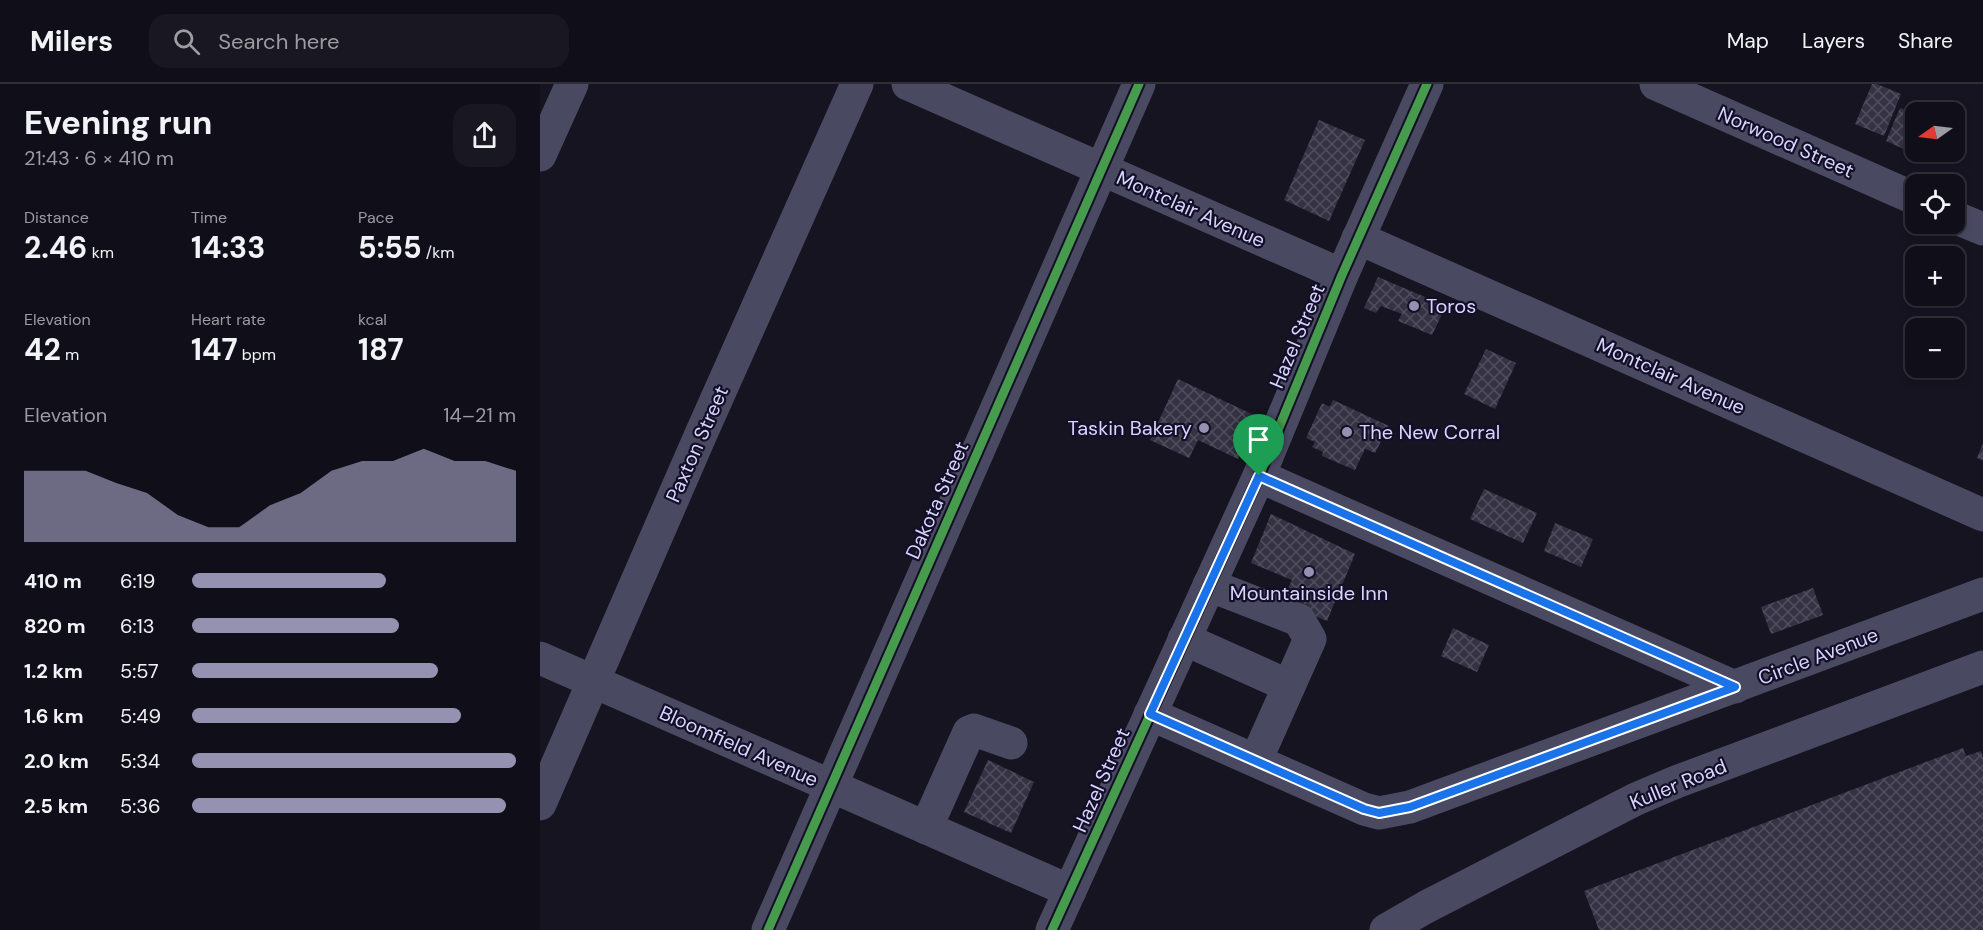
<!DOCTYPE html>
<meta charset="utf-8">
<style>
:root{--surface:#100f19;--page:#191822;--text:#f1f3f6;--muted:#9c9ca2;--line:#302f38;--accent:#9591b1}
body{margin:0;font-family:"DM Sans",sans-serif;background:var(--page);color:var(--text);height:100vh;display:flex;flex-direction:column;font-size:22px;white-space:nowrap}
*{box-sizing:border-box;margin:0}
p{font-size:20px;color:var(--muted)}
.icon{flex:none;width:33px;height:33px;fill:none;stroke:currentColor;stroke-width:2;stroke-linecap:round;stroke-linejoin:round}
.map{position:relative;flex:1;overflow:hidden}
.panel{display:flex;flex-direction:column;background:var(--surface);width:540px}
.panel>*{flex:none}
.needle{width:39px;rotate:256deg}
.controls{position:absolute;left:1365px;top:18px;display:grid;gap:12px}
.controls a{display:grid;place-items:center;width:60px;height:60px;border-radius:12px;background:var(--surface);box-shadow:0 3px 9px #0003,0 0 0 2px var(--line);font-size:30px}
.pin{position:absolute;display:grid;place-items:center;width:51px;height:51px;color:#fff;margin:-62px -26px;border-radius:50% 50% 50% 0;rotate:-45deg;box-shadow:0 0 6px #0007}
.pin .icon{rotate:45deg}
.round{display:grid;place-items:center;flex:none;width:63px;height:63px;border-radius:18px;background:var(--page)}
.summary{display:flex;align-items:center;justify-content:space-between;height:102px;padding:0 24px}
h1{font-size:33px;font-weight:700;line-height:45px}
.stats{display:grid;grid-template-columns:repeat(3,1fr);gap:9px;height:102px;padding:6px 24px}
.stats div{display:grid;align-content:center}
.stats b{font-size:30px;font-weight:700}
.stats small{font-size:16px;font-weight:400}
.stats p{font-size:16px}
.chart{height:168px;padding:12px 24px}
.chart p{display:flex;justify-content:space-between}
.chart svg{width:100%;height:108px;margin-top:6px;fill:var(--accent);opacity:.7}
ul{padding:0 24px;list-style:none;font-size:20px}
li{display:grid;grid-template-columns:96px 72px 1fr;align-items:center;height:45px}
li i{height:15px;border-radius:8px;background:var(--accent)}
header{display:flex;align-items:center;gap:36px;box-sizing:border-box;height:84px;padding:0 30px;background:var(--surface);border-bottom:2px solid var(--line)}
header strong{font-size:28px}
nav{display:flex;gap:33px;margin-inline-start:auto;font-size:21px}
.search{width:420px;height:54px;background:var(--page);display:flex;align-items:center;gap:15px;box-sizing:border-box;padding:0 21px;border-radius:18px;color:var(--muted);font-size:22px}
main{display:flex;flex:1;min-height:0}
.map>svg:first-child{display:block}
.building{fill:url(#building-cross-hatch)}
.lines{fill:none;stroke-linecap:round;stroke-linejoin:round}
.minor{stroke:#4a4962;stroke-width:33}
.cycleway-casing{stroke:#130f26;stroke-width:13}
.cycleway{stroke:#469c4c;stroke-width:9}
.route-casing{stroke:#fff;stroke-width:12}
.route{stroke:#1a73e8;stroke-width:8}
.poi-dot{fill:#9591b1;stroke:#130f26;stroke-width:2}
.labels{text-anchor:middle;stroke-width:4.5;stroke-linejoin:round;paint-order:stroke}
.street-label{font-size:20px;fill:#d9d4ff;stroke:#130f26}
.poi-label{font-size:20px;fill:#d9d4ff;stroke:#130f26;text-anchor:start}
</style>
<header>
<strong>Milers</strong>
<div class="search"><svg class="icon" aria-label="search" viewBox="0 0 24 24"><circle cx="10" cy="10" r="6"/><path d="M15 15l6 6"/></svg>Search here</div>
<nav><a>Map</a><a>Layers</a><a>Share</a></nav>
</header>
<main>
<section class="panel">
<div class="summary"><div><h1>Evening run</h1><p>21:43 · 6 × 410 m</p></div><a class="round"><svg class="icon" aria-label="share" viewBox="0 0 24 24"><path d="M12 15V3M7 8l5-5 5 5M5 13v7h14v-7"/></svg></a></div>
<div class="stats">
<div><p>Distance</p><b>2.46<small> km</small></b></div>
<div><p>Time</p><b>14:33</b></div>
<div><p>Pace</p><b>5:55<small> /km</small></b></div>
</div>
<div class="stats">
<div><p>Elevation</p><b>42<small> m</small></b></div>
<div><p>Heart rate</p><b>147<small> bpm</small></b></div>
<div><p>kcal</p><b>187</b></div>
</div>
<div class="chart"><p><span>Elevation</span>14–21 m</p>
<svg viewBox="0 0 160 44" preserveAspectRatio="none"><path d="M0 44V15L10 15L20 15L30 20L40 24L50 33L60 38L70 38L80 29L90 24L100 15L110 11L120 11L130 6L140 11L150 11L160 15V44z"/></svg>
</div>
<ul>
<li><b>410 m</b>6:19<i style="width:60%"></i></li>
<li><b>820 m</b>6:13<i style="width:64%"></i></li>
<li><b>1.2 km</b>5:57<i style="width:76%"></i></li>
<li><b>1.6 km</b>5:49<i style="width:83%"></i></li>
<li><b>2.0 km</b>5:34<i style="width:100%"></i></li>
<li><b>2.5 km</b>5:36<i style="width:97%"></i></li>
</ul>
</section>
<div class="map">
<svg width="1443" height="846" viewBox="0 0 1443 846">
<defs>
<pattern id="building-cross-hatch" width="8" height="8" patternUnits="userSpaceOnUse" patternTransform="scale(1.5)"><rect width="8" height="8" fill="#343243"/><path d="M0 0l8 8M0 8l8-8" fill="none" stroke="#514f5f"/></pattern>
</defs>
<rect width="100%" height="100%" fill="#161421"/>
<g class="building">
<polygon points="1332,0 1337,0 1361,10 1344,52 1315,40"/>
<polygon points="1360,24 1376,31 1376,44 1366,66 1346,57"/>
<polygon points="779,36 825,56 789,137 744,116"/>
<polygon points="838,193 906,222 892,251 858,237 862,230 841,222 836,229 824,224"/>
<polygon points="946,265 976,279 955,325 924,310"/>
<polygon points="638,295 718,333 698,375 658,356 649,374 610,356"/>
<polygon points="793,316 849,342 835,369 825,365 815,386 782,372 783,368 772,363 775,358 766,354 782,319 790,323"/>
<polygon points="1443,359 1443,377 1437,374"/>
<polygon points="944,405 997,429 983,459 930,435"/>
<polygon points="731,430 815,470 787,537 767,529 769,522 745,511 752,496 711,479"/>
<polygon points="1015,439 1053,455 1041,483 1004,467"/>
<polygon points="1273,504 1283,531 1231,550 1221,523"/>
<polygon points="913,544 949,561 937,588 901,572"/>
<polygon points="1423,664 1426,672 1441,667 1443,673 1443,846 1059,846 1044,807"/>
<polygon points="448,676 494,698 471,749 424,728"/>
</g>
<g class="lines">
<g class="minor">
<polyline points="368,0 802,191"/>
<polyline points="1116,0 1376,115"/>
<polyline points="0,71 32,0"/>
<polyline points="1414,133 1443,145"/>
<polyline points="818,154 1443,431"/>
<polyline points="719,392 1195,603"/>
<polyline points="669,501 759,536 770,555 716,676"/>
<polyline points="644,555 749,602"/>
<polyline points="0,574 530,807"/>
<polyline points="610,630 824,725 839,729 870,723 1443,510"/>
<polyline points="0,720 161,350 317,0"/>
<polyline points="386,744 429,648 434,646 471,659"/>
<polyline points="228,846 599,0"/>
<polyline points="512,846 719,392 802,191 887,0"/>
<polyline points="846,846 886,823 1096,715 1136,698 1443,583"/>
</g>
<defs>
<g id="cycleway">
<polyline points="228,846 599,0"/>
<polyline points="512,846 719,392 802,191 887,0"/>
</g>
</defs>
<use href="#cycleway" class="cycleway-casing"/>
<use href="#cycleway" class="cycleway"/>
</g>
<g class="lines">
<defs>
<polygon id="route" points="719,392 1195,603 870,723 839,729 824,725 610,630"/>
</defs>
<use href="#route" class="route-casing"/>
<use href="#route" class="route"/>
</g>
<g class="poi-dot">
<circle cx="874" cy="222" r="6"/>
<circle cx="664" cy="344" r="6"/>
<circle cx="807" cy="348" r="6"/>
<circle cx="769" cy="488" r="6"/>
</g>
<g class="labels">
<g class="street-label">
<text transform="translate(1246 58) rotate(24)" y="7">Norwood Street</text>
<text transform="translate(651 125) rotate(24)" y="7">Montclair Avenue</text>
<text transform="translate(757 252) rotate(-67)" y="7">Hazel Street</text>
<text transform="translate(1131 292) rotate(24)" y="7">Montclair Avenue</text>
<text transform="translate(157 360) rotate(-66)" y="7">Paxton Street</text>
<text transform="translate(397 416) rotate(-66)" y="7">Dakota Street</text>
<text transform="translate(1278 572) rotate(-21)" y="7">Circle Avenue</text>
<text transform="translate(199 662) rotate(24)" y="7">Bloomfield Avenue</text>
<text transform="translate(561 696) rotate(-66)" y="7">Hazel Street</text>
<text transform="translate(1138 700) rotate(-22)" y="7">Kuller Road</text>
</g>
<g class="poi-label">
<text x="886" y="229">Toros</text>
<text x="652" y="351" text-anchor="end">Taskin Bakery</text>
<text x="819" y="355">The New Corral</text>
<text x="769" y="516" text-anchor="middle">Mountainside Inn</text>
</g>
</g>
</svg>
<div class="controls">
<a><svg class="needle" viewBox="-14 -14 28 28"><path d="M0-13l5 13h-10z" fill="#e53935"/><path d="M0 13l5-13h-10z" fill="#9c9ca2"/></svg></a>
<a><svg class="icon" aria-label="locate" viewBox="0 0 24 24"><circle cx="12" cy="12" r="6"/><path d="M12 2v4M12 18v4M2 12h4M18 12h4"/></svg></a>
<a>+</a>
<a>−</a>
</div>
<div class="pin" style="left:719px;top:392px;background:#1e9e55"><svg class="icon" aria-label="arrive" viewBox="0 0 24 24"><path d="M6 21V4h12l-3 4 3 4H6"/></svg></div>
</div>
</main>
